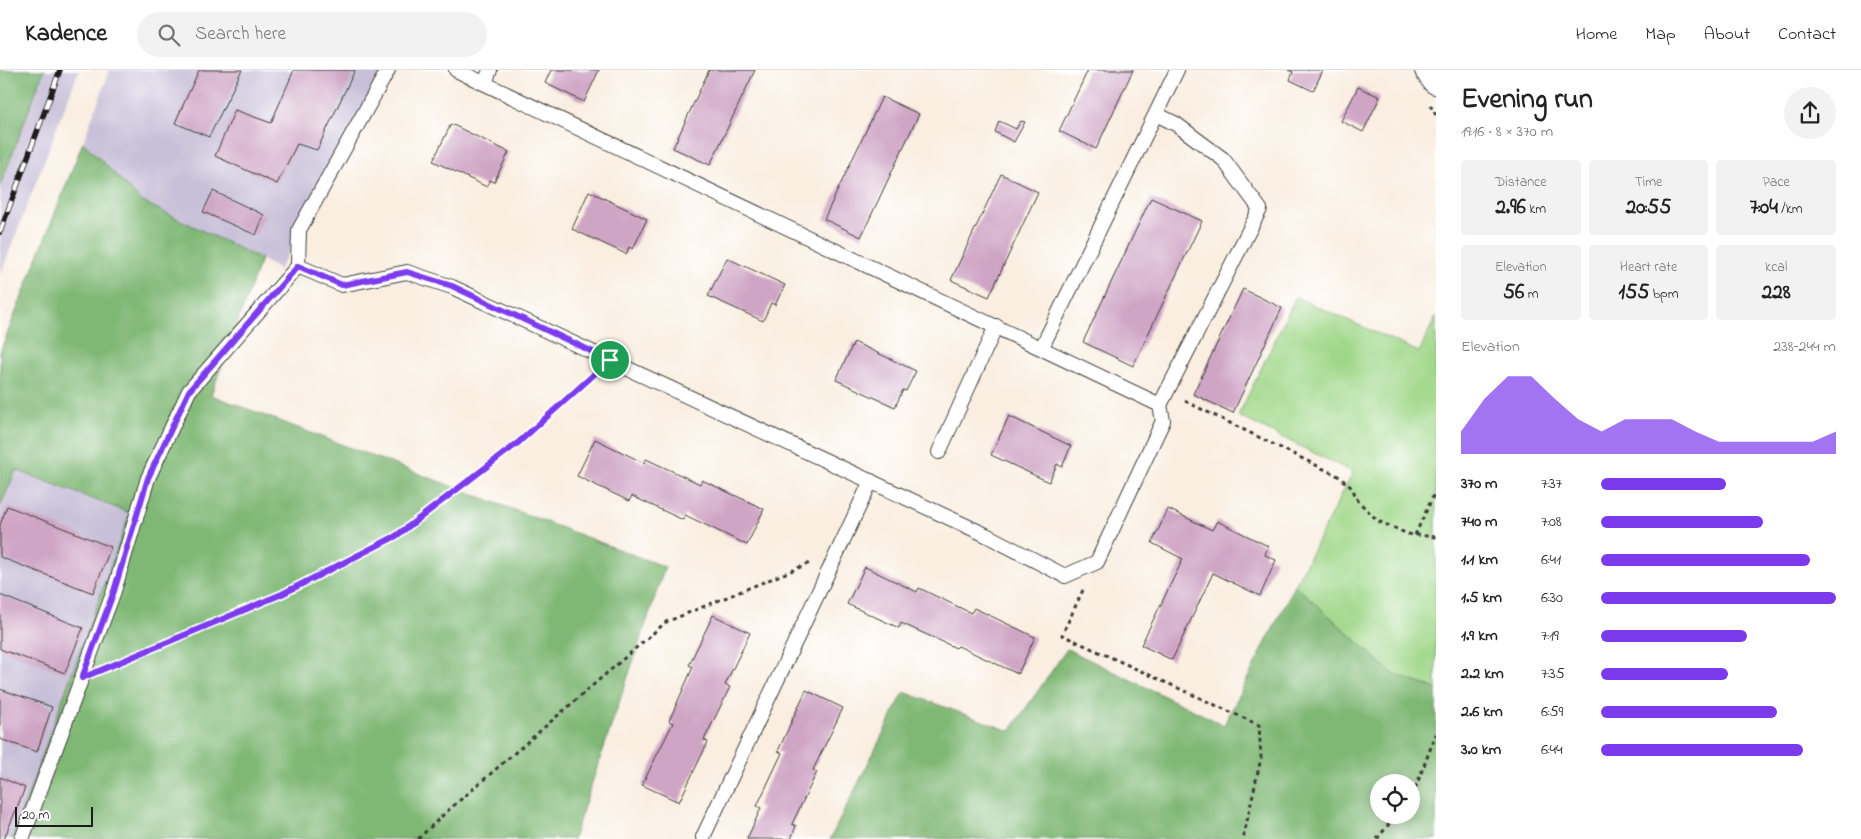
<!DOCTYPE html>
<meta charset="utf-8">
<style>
:root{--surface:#fff;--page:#f2f2f2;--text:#222;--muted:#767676;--line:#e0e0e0;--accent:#7c3aed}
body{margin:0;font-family:"Indie Flower",sans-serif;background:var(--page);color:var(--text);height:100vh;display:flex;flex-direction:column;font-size:19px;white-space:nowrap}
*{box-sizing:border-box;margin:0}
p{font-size:16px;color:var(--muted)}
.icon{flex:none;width:28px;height:28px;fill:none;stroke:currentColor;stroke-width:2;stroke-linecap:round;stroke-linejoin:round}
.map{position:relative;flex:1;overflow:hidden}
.side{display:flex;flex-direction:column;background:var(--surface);width:425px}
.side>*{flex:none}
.tools{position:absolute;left:1370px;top:704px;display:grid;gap:10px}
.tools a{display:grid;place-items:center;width:50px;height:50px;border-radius:50%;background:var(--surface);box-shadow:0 2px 12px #0003;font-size:25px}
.scale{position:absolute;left:15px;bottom:12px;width:78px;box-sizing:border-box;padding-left:5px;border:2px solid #1c1c1c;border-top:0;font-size:14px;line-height:18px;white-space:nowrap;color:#1c1c1c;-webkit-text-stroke:4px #fff;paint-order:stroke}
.pin{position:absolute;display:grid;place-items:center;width:42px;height:42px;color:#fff;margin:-21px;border:2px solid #fff;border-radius:50%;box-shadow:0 1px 5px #0007}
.round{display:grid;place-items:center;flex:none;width:52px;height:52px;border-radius:26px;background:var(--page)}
.overview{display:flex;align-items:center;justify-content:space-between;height:85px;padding:0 25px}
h1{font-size:28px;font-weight:700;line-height:38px}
.figures{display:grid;grid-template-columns:repeat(3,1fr);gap:8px;height:85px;padding:5px 25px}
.figures div{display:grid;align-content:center;border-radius:5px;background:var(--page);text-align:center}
.figures b{font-size:21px;font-weight:700}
.figures small{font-size:14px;font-weight:400}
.figures p{font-size:14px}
.chart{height:140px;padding:10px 25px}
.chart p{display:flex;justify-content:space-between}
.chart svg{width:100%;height:90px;margin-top:5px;fill:var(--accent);opacity:.7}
ul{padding:0 25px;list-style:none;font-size:16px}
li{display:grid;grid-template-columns:80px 60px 1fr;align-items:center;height:38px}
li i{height:12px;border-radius:6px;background:var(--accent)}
header{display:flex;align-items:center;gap:30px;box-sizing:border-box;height:70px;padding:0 25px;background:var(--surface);border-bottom:1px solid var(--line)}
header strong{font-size:24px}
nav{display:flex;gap:28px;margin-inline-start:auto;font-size:18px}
.search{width:350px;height:45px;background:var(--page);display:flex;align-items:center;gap:12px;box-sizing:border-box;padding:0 18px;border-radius:28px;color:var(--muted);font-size:19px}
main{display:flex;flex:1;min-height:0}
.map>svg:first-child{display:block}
.industrial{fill:#c8c0d8}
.green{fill:#9fd788;stroke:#5e7a52}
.forest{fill:#7fb874;stroke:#4e6a48;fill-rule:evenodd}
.building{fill:#cfa5c5}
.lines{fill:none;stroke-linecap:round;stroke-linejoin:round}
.lane-casing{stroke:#3d3c39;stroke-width:16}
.street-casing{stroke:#3d3c39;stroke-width:30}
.path{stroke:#3d3c39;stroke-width:3;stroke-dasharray:4 4;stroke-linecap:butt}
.lane{stroke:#fff;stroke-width:14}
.street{stroke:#fff;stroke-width:28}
.rail-casing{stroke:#1c1c1c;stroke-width:5.5}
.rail{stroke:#fff;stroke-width:4;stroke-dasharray:11;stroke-linecap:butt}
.route-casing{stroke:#fff;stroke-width:10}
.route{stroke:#7c3aed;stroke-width:6}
</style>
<header>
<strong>Kadence</strong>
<div class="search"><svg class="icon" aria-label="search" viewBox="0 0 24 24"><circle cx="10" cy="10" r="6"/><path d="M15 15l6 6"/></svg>Search here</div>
<nav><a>Home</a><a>Map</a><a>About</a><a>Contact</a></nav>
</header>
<main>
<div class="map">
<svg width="1436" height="769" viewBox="0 0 1436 769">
<rect width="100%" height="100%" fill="#fff"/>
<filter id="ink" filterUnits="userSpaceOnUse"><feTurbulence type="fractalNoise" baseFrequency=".02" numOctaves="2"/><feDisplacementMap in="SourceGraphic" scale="10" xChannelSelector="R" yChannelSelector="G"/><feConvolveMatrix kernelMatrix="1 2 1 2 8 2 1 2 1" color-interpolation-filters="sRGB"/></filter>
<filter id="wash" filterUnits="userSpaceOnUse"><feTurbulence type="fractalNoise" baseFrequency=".0096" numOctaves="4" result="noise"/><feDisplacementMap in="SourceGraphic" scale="20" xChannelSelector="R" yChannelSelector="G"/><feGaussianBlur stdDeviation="1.12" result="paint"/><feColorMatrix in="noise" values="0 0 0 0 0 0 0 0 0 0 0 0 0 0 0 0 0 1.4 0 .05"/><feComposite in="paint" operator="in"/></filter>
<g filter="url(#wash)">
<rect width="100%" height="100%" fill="#f9eee0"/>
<g class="industrial">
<polygon points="44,0 79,0 0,206 0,116"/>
<polygon points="110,0 388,0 279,200 261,189 141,131 83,72"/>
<polygon points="16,399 130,442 12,769 0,769 0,437"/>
</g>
<polygon class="green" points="1296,227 1419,282 1436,246 1436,619 1393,604 1295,515 1353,402 1238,346"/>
<g class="forest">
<polygon points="0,0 44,0 0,116"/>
<polygon points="83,72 141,131 261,189 211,325 665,497 573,769 12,769 130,443 16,400 0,437 0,282"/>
<path d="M1295 515 1393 604 1436 619V769H830L904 622 1010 661 1067 579 1224 655ZM1379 712H1411V745H1379Z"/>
</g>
<g id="blocks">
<g class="building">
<polygon points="199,0 242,0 209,67 175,53"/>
<polygon points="294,0 355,0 317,80 297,74 277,114 215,86 235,40 271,53"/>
<polygon points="551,0 599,0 584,32 545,13"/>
<polygon points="709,0 755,0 710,95 673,78"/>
<polygon points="1088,0 1133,0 1096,79 1059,61"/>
<polygon points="1288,0 1323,0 1313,21 1290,10 1293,2"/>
<polygon points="1358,17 1380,27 1363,62 1341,51"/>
<polygon points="882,27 919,44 861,167 824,149"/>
<polygon points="999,51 1016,59 1021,51 1025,52 1014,72 995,62"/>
<polygon points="451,54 509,82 494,112 490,110 487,117 433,91"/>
<polygon points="1001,104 1038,122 989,227 951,210"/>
<polygon points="213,121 264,145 256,165 203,142"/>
<polygon points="589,121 647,149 633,179 629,177 626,184 572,159"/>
<polygon points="1151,128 1202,151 1133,296 1083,272"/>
<polygon points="727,188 785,215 775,235 771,233 763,251 708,226"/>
<polygon points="1243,219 1282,238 1233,343 1193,324"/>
<polygon points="854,272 916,301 906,321 903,320 895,337 836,310"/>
<polygon points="1009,346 1071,376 1062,397 1057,394 1049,412 991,385"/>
<polygon points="595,369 644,393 646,389 700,414 702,410 764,439 747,475 685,445 683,450 632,426 629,431 577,406"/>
<polygon points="7,436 111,477 93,523 0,487 0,455"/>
<polygon points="1168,439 1212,460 1217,451 1268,476 1265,485 1276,490 1260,526 1213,503 1172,590 1141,575 1183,489 1152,473"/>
<polygon points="865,497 917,522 919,518 971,543 974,538 1035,567 1018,604 958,576 956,578 901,553 899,558 847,534"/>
<polygon points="0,525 83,558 65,603 0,579"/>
<polygon points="713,545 750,563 725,615 730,617 704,670 708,672 679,732 642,715 673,653 669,651 693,597 689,595"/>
<polygon points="0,619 52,637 37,682 0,669"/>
<polygon points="806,620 843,638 813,700 817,702 792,754 796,756 791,769 747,769 761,738 757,736 782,683 778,681"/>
<polygon points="0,707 25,718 4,769 0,769"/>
</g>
</g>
</g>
<g filter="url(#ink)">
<use href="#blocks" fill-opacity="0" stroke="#3d3c39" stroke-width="1"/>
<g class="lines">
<defs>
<g id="lane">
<polyline points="388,0 299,160 298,196 342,215 407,202 452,217 986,465 1065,506 1097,492 1163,351 1160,335 456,0"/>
<polyline points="485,13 490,0"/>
<polyline points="1156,44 1176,54 1223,89 1260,139 1160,335"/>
<polyline points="1042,277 1177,0"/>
<polyline points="939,382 996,256"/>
<polyline points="703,767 871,411"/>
<polyline points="22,769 114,521 148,408 189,321 298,196"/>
</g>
<polyline id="street" points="1429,0 1436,10"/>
</defs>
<use href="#lane" class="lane-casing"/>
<use href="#street" class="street-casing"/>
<g class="path">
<polyline points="1430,35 1436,45"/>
<polyline points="1185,331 1338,406 1352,418 1358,431 1378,451 1408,464 1436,467"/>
<polyline points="1415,465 1436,420"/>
<polyline points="1083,520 1062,565 1259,655 1261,688 1243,769"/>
<polyline points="108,597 282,524 396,466 519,371 595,304"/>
<polyline points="1411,725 1415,719 1436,664"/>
<polyline points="418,769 444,744 666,552 810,493"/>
<polyline points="1377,769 1396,745"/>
</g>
<use href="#lane" class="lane"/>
<use href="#street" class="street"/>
<defs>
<polyline id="rail" points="0,162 60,0"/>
</defs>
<use href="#rail" class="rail-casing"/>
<use href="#rail" class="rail"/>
</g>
</g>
<g class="lines" filter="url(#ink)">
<defs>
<polygon id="route" points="298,196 342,215 407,202 452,216 610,290 519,372 396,466 282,524 82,608 114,521 148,408 189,321"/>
</defs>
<use href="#route" class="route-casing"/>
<use href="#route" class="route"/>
</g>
</svg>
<div class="tools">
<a><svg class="icon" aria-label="locate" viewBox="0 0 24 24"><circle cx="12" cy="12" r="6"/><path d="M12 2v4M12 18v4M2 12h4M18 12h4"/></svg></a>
</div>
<div class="scale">20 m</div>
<div class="pin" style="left:610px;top:290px;background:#1e9e55"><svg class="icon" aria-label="arrive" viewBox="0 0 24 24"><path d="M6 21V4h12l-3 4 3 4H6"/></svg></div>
</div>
<section class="side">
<div class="overview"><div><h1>Evening run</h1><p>19:16 · 8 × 370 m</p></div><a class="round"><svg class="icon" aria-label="share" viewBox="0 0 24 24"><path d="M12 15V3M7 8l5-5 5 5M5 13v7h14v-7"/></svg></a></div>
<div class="figures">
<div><p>Distance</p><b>2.96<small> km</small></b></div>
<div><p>Time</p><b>20:55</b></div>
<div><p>Pace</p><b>7:04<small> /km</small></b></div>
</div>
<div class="figures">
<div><p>Elevation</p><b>56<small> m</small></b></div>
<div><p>Heart rate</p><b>155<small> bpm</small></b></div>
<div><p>kcal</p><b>228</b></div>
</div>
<div class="chart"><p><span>Elevation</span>238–244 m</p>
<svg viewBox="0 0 160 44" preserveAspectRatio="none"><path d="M0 44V33L10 17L20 6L30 6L40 17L50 27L60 33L70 27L80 27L90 27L100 33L110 38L120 38L130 38L140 38L150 38L160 33V44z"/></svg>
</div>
<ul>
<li><b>370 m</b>7:37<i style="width:53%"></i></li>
<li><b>740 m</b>7:08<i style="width:69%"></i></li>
<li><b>1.1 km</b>6:41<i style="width:89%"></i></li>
<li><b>1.5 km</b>6:30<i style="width:100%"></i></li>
<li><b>1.9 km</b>7:19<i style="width:62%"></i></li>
<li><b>2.2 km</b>7:35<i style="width:54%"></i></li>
<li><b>2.6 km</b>6:59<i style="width:75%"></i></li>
<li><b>3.0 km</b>6:44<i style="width:86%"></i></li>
</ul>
</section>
</main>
